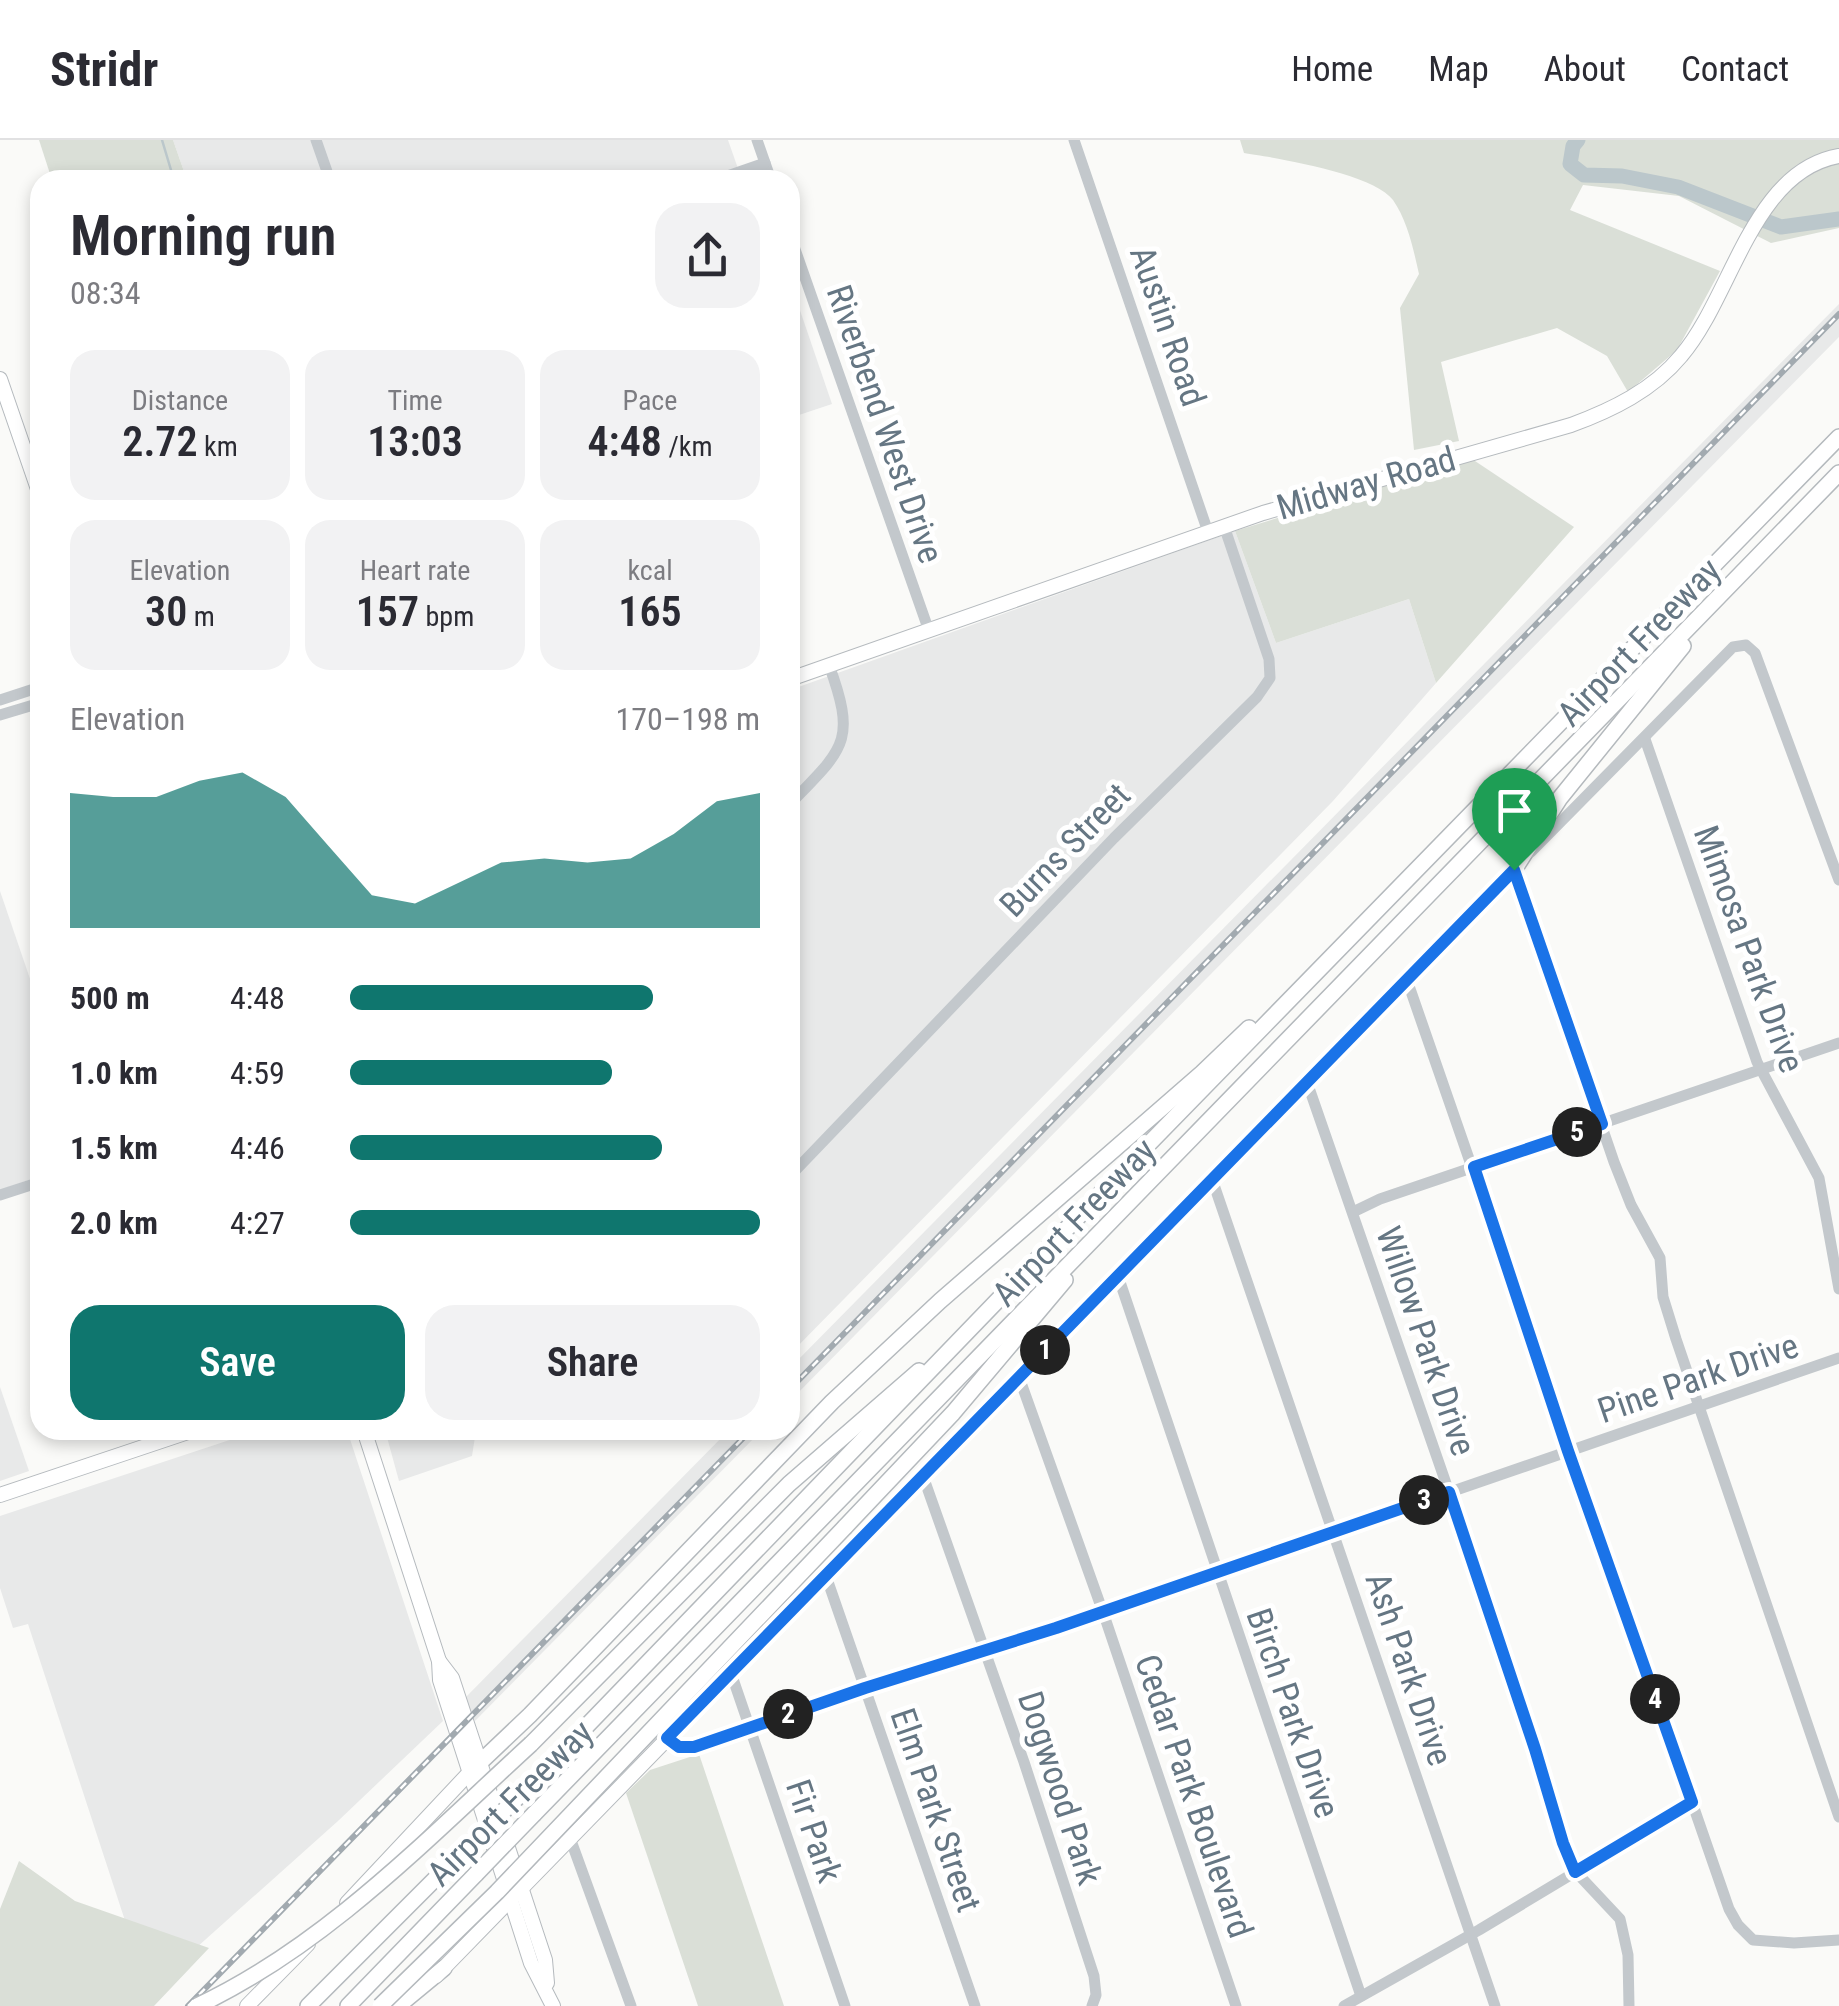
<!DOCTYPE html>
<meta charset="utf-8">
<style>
:root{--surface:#fff;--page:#f2f2f3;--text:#2b2b33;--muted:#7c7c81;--line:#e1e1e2;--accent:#0f766e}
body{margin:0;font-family:"Roboto Condensed",sans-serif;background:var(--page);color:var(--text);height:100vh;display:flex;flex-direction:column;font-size:38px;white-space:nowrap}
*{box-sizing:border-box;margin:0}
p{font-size:32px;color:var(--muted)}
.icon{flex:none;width:55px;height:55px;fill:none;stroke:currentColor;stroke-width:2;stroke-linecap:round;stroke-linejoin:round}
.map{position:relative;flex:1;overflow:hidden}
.details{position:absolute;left:30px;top:30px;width:770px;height:1270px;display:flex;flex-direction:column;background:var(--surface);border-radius:30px;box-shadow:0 5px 15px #0003}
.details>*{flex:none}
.pin{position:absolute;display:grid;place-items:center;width:85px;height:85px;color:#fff;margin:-102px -42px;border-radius:50% 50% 50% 0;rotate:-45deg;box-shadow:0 0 10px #0007}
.pin .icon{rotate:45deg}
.km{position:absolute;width:50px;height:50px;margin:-25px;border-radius:50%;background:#222;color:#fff;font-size:28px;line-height:50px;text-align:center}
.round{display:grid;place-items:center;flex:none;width:105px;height:105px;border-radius:30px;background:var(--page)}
.headline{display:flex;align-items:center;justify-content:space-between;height:170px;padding:0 40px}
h1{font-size:55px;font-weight:600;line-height:75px}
.figures{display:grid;grid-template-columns:repeat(3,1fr);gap:15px;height:170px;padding:10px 40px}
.figures div{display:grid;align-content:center;border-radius:25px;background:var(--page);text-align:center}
.figures b{font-size:42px;font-weight:600}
.figures small{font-size:28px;font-weight:400}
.figures p{font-size:28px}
.chart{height:280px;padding:20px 40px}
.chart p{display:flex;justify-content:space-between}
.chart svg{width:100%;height:180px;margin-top:10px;fill:var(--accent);opacity:.7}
.button{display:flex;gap:20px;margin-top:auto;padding:20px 40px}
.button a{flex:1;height:115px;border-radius:30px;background:var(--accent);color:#fff;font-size:40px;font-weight:600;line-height:115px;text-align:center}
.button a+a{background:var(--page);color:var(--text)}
ul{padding:0 40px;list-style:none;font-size:32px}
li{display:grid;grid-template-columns:160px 120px 1fr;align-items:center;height:75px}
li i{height:25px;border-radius:12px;background:var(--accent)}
header{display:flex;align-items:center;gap:60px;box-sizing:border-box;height:140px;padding:0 50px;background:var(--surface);border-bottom:2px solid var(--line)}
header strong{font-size:48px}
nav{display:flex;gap:55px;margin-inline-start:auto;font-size:35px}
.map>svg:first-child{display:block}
.built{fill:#e8e9e9}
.green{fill:#dadfd7}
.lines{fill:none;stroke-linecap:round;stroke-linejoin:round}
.stream{stroke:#bbc7cb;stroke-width:2.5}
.river{stroke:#bbc7cb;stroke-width:15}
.major-casing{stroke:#b5babe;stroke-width:16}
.highway-casing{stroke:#b4b9bd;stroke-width:18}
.minor{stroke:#c3c8cc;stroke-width:11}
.major{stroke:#fff;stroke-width:14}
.highway{stroke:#fff;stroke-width:15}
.rail-casing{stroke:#a2aab0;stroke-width:6}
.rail{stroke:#fff;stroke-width:2.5;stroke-dasharray:8;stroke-linecap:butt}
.highway-bridge-casing{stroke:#b4b9bd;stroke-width:18;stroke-linecap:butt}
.highway-bridge{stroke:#fff;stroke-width:15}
.route-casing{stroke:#fff;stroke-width:20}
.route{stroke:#1a73e8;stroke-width:12}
.labels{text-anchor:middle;stroke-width:10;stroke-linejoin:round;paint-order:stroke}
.street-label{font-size:35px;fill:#657683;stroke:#fff}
</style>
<header>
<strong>Stridr</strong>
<nav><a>Home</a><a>Map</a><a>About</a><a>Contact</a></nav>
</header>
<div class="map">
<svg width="1839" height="1866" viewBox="0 0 1839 1866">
<rect width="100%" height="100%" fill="#fafaf8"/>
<g class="built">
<polygon points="173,0 728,0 742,40 187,40"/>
<polygon points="790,141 832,264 790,278"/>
<polygon points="1839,164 1839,197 790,1261 790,1228"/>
<polygon points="1235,391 1276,503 1409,459 1436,543 1333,661 790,1214 790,550"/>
<polygon points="0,751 40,868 40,1036 0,1050"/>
<polygon points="0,1247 29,1331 0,1341"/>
<polygon points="260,1290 347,1290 443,1581 338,1681 148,1851 28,1484 13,1488 0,1448 0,1376"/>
<polygon points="385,1290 489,1290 475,1297 472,1316 399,1341"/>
<polygon points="729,1290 762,1290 475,1581 465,1558"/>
</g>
<g class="green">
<polygon points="39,0 173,0 187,40 52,40"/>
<path d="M1240 0H1839V88L1771 103 1679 56 1583 45 1570 70 1720 131 1677 210 1628 252 1607 216 1557 188 1441 222 1459 301 1414 310 1400 168 1419 134C1413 108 1408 82 1393 60 1374 34 1277 18 1244 13Z"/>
<polygon points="1472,319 1574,387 1436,543 1409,459 1276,503 1235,391"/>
<polygon points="699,1614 784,1866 698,1866 626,1653 650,1630"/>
<polygon points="19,1721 75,1761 209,1808 154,1866 0,1866 0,1769"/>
</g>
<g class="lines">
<polyline class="stream" points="162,0 174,40"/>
<polyline class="river" points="1578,0 1573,6 1570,24 1584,35 1622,36 1678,47 1781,87 1839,79"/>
<defs>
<g id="major">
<polyline points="0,239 40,355"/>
<path d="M790 539 1263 373 1571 285C1612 270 1653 250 1681 216 1732 157 1752 31 1839 16"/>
<polyline points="364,1290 439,1521 440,1540 531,1823 553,1866"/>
<polyline points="0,1355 194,1290"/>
<polyline points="439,1521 452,1538 545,1820 547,1843"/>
<polyline points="347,1763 470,1632"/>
<polyline points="436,1836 1514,730"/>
<polyline points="247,1866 308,1804"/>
</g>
<g id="highway">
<polyline points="1514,730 1560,658 1683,506"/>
<polyline points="845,1387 953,1273 1065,1140"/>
<polyline points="531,1604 789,1344 919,1231"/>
<polyline points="470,1632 530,1575 832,1262 940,1161 1202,933 1249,888"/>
<polyline points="522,1653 1134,1019 1839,297"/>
<polyline points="534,1674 1839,333"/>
<polyline points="308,1866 463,1711"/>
<polyline points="348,1866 476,1734"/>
<polyline points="398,1866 444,1828"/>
</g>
</defs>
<use href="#major" class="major-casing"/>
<use href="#highway" class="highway-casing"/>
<g class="minor">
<polyline points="316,0 330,40"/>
<polyline points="757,0 771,40"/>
<polyline points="1074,0 1208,392"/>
<polyline points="716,40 765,23"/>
<polyline points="790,95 929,491"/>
<polyline points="0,560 40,547"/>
<polyline points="0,575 40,563"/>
<polyline points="1645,599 1757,922 1819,1038 1839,1149"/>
<path d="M790 664C844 608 857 602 829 525"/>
<polyline points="1531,712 1733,507 1746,505 1755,513 1839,740"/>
<polyline points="1518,725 1514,730 1614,1022 1631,1065 1660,1118 1663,1157 1676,1199 1839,1677"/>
<polyline points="1407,840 1729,1769 1738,1785 1753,1800 1794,1803 1839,1800"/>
<polyline points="1307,942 1449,1352 1535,1609 1563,1703 1575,1731 1620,1779 1628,1815 1629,1866"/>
<polyline points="790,1036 1114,698 1257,557 1270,538 1269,519 1224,386"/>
<polyline points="1212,1039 1495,1866"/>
<polyline points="0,1055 40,1042"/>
<polyline points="1353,1072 1380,1059 1839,903"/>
<polyline points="1118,1136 1361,1856"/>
<polyline points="1019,1237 1104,1475 1236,1866"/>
<polyline points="923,1336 1024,1622 1094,1836 1096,1855 1092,1866"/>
<polyline points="826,1436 975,1866"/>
<polyline points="731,1533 845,1866"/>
<polyline points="667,1598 679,1607 694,1607 846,1554 1056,1488 1839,1218"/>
<polyline points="570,1698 631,1866"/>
<polyline points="1344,1866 1479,1790 1692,1662"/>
</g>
<use href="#major" class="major"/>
<use href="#highway" class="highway"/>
<defs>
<g id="rail">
<polyline points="790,1249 1839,174"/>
<polyline points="188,1866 751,1290"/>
</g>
</defs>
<use href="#rail" class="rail-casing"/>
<use href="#rail" class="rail"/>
<defs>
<g id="highway-bridge">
<polyline points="463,1711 522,1653"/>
<polyline points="476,1734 534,1674"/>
<path d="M197 1866C325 1806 427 1699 531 1604"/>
<polyline points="380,1866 497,1752 845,1387"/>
</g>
</defs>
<use href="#highway-bridge" class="highway-bridge-casing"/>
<use href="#highway-bridge" class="highway-bridge"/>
</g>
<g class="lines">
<defs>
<polygon id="route" points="1514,730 1602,984 1474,1027 1568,1311 1692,1662 1575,1732 1563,1703 1535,1609 1449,1352 1056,1488 865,1548 694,1607 679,1607 667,1598"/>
</defs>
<use href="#route" class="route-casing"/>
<use href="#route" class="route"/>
</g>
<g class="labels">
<g class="street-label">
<text transform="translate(1168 186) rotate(71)" y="12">Austin Road</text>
<text transform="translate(885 284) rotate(71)" y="12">Riverbend West Drive</text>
<text transform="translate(1366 343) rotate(-16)" y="12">Midway Road</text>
<text transform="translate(1639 502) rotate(-46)" y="12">Airport Freeway</text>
<text transform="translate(1065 710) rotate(-46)" y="12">Burns Street</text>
<text transform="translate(1749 809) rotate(70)" y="12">Mimosa Park Drive</text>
<text transform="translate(1074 1082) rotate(-46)" y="12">Airport Freeway</text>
<text transform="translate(1426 1201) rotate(71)" y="12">Willow Park Drive</text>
<text transform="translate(1698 1238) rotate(-19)" y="12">Pine Park Drive</text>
<text transform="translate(1409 1529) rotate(71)" y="12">Ash Park Drive</text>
<text transform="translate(1293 1573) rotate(71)" y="12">Birch Park Drive</text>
<text transform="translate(1060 1648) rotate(72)" y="12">Dogwood Park</text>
<text transform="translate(1194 1656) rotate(71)" y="12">Cedar Park Boulevard</text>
<text transform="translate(510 1663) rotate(-45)" y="12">Airport Freeway</text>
<text transform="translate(936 1670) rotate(71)" y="12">Elm Park Street</text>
<text transform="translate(814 1691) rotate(71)" y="12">Fir Park</text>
</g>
</g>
</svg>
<div class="pin" style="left:1514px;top:730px;background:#1e9e55"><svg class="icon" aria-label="arrive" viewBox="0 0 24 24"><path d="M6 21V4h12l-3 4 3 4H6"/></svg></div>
<b class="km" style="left:1045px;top:1210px">1</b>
<b class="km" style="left:788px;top:1574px">2</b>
<b class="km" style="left:1424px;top:1360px">3</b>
<b class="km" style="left:1655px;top:1559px">4</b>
<b class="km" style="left:1577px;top:992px">5</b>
<section class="details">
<div class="headline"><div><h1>Morning run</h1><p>08:34</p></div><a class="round"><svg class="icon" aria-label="share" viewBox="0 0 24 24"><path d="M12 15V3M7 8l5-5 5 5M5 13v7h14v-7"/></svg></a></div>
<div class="figures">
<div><p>Distance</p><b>2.72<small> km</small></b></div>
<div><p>Time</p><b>13:03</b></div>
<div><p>Pace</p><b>4:48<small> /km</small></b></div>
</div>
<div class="figures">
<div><p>Elevation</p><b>30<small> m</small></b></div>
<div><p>Heart rate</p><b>157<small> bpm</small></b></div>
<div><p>kcal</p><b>165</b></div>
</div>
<div class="chart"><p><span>Elevation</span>170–198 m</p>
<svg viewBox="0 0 160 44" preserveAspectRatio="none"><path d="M0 44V11L10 12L20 12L30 8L40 6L50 12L60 24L70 36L80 38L90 33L100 28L110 27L120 28L130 27L140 21L150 13L160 11V44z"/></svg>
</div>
<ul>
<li><b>500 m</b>4:48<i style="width:74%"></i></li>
<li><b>1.0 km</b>4:59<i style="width:64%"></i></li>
<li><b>1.5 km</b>4:46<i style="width:76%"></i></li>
<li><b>2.0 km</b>4:27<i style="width:100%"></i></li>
</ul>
<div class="button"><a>Save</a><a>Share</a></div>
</section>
</div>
